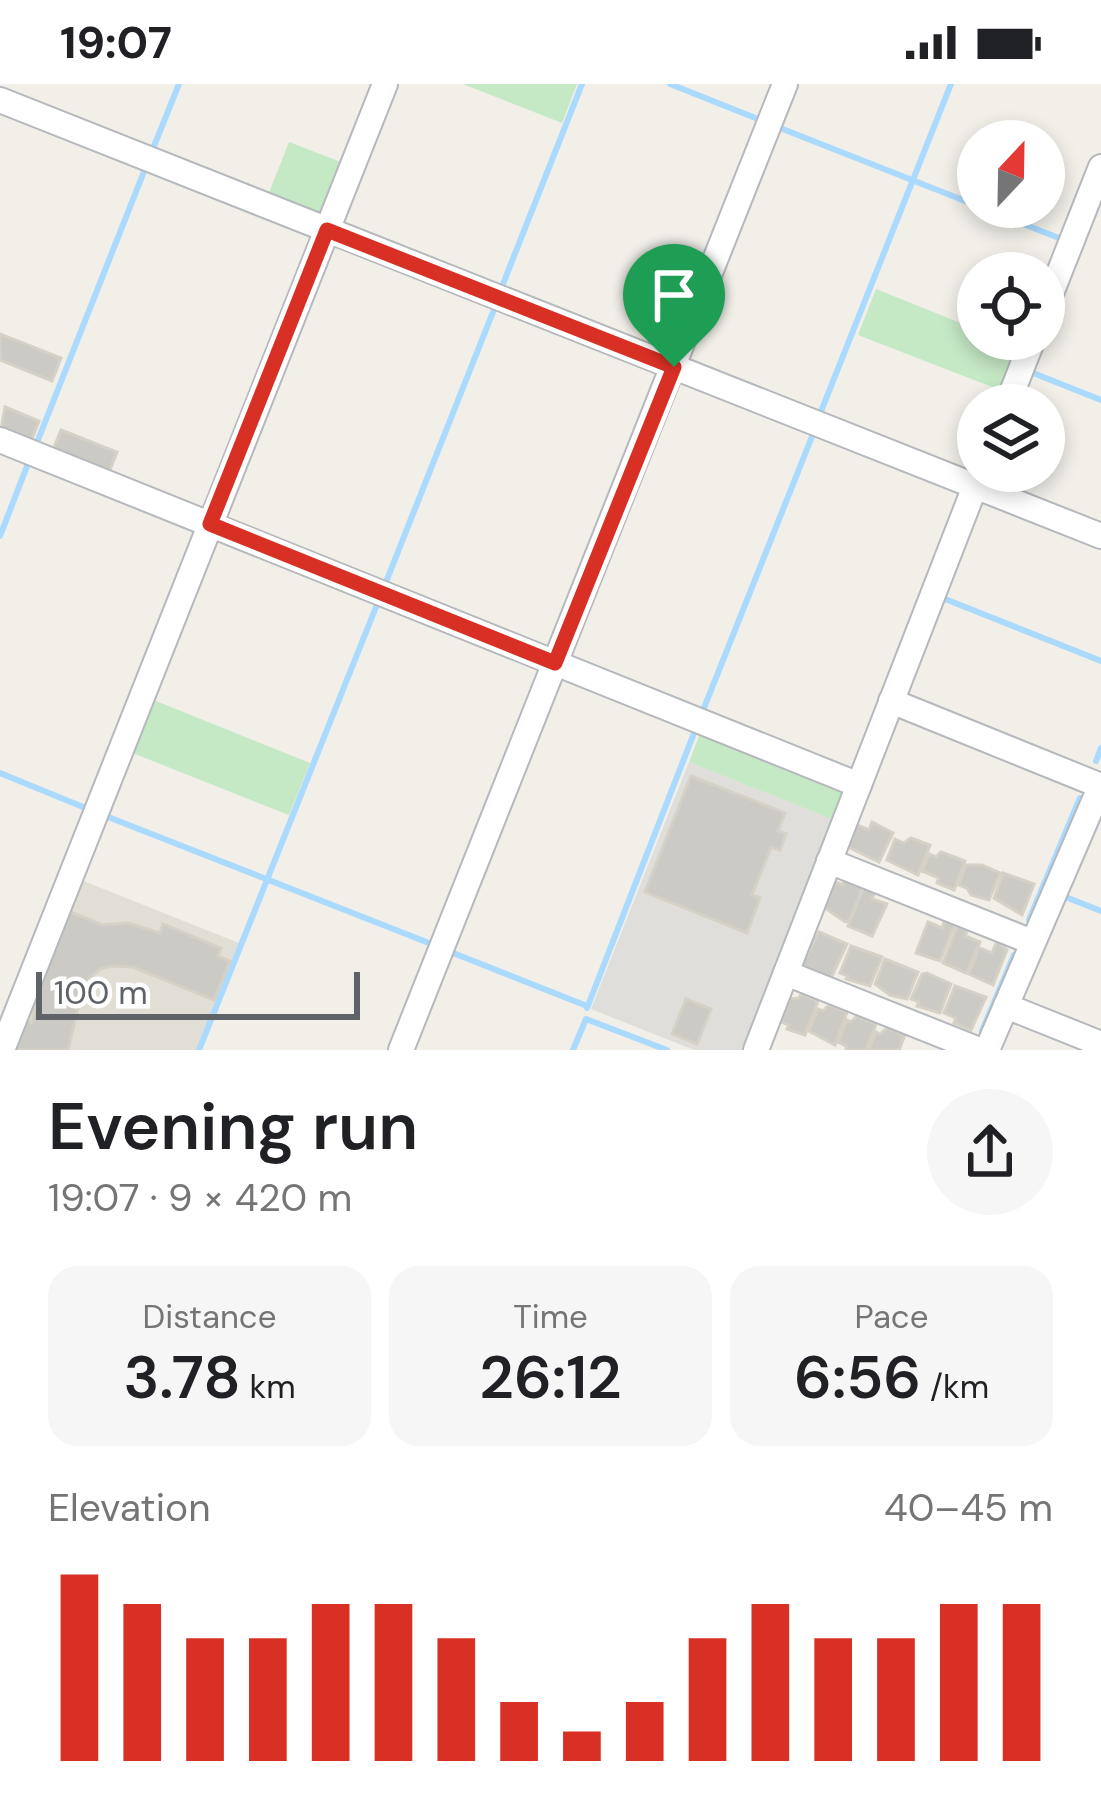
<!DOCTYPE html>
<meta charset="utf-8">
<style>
:root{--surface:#fff;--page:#f6f6f6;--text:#202124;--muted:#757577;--accent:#d93025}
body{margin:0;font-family:"DM Sans",sans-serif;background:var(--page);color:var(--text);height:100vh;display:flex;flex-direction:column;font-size:45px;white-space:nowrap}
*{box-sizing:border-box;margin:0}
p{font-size:39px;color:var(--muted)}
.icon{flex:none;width:66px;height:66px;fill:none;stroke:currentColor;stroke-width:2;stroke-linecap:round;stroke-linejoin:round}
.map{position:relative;height:966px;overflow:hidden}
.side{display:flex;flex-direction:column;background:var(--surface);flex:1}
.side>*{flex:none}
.needle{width:78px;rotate:22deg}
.controls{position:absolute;left:957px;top:36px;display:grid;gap:24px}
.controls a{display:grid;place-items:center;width:108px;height:108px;border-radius:50%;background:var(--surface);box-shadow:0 6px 18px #0003;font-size:60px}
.scale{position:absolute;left:36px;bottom:30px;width:324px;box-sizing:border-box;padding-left:12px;border:6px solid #5f6368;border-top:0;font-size:33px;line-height:42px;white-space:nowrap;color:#5f6368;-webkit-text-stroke:9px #fff;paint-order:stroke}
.pin{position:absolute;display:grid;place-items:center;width:102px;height:102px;color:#fff;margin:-123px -51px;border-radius:50% 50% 50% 0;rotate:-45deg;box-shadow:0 0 12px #0007}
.pin .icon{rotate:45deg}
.round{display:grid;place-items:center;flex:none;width:126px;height:126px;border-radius:63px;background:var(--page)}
.overview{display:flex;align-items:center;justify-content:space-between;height:204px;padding:0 48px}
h1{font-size:66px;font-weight:600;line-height:90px}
.figures{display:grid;grid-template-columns:repeat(3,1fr);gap:18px;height:204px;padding:12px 48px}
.figures div{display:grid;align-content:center;border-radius:30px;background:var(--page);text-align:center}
.figures b{font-size:60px;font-weight:600}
.figures small{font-size:33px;font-weight:400}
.figures p{font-size:33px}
.chart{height:336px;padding:24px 48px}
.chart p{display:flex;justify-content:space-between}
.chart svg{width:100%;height:216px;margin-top:12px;stroke:var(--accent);stroke-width:6}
.status{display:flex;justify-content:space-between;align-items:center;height:84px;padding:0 60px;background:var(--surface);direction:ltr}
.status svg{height:33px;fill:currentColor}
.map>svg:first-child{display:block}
.industrial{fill:#e0deda}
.education{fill:#e1ded6}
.green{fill:#c5e8c5}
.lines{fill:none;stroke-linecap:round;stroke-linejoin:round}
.stream{stroke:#aadaff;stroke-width:6}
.building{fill:#cccac5;stroke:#d6d1c6;stroke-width:3}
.minor-casing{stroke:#b5b8bc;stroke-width:28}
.minor{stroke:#fff;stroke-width:24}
.route-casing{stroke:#fff;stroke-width:24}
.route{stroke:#d93025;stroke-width:15}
</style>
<div class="status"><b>19:07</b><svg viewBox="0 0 49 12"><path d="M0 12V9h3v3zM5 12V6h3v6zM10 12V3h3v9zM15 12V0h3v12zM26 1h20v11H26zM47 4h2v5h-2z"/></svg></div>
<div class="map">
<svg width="1101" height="966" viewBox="0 0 1101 966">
<rect width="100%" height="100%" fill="#f1efe8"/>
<polygon class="industrial" points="689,678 835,736 744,966 694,966 591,925"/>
<polygon class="education" points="76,794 239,859 196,966 7,966"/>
<g class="green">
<polygon points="463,0 577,0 562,39"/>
<polygon points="289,58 346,80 327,129 316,133 267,114"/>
<polygon points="876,205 978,246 978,255 1000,255 1022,264 1005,308 858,251"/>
<polygon points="146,613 310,679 289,731 125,666"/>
<polygon points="703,642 849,706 837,737 689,678"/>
</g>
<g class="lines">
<g class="stream">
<polyline points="670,0 763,37"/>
<polyline points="775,42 978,122"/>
<polyline points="152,67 179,0"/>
<polyline points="980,123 1064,156"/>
<polyline points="501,205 582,0"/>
<polyline points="1028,287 1101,316"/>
<polyline points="820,330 951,0"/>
<polyline points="36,361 145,85"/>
<polyline points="0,452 29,377"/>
<polyline points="384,503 493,228"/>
<polyline points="940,513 1101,577"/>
<polyline points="702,629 813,350"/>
<polyline points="1096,677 1101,664"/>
<polyline points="0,689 88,725"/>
<polyline points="103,731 434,861"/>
<polyline points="1063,812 1101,827"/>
<polyline points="1029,836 1080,714"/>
<polyline points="448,867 587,922"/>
<polyline points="587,924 696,644"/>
<polyline points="982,947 1014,871"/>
<polyline points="199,966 378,518"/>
<polyline points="573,966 586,935 667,966"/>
</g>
</g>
<g class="building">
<polygon points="0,250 61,274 52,297 0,276"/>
<polygon points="5,323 39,337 29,363 0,352"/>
<polygon points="61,346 117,368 109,388 53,366"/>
<polygon points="691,692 785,729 778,747 786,750 780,766 771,763 752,811 760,814 747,849 645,808"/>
<polygon points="872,738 893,749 879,778 848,763 857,741 869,746"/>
<polygon points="911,754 930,761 918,791 887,776 895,755 904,759"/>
<polygon points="941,768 965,777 954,806 937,799 939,794 922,787 929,770 936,773"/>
<polygon points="966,781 982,781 1000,789 989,816 971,811 967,804 959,801"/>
<polygon points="1003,789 1034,800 1022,831 994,814"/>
<polygon points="845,795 863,802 849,837 845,838 825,824 835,798 843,801"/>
<polygon points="864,803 875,808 872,815 887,820 872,852 848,842"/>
<polygon points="68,827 102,841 128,839 160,849 163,840 221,864 218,872 230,877 214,916 133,883 111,882 100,885 84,899 68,966 15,966 26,937 32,939 41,896"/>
<polygon points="945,836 955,840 940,877 916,869 928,838 942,844"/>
<polygon points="958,841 968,845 965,852 980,858 966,889 943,879"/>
<polygon points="819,848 847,860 831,894 802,881"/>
<polygon points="997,857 1007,866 993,901 969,890 979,864 992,869"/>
<polygon points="851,862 882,873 870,902 846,895 848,892 840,889"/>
<polygon points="885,875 918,888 907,915 890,911 875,900"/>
<polygon points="927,889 951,900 940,929 917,922 919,918 911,915 922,890"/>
<polygon points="955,902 986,913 971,946 954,939 956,934 944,929"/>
<polygon points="801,910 818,917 805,951 787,945 789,941 781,938 790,915 799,914"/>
<polygon points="686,915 711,925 697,960 672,950"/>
<polygon points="829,921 847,928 835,961 809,947 818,925 823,927"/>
<polygon points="857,932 876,940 866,966 846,966 846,962 838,958 847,936 851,938"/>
<polygon points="887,944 905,951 899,966 869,966 876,948 880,950"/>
</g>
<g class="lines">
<defs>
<g id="minor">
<polyline points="0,16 1101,452"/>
<polyline points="1044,227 1101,83"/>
<polyline points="1007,321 1033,255"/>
<polyline points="0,356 859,701"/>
<polyline points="891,617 1101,702"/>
<polyline points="829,777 1032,858"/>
<polyline points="786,889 979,966"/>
<polyline points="1006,922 1101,960"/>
<polyline points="2,966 385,0"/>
<polyline points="401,966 785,0"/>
<polyline points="756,966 979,392"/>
<polyline points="987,966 1101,701"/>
</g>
</defs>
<use href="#minor" class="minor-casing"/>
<use href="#minor" class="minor"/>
</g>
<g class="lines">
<defs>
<polygon id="route" points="327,146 674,283 555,579 210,440"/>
</defs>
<use href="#route" class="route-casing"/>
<use href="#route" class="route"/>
</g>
</svg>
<div class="controls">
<a><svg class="needle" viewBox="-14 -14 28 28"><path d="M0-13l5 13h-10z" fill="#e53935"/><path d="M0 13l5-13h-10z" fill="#757577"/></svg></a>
<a><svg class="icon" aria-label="locate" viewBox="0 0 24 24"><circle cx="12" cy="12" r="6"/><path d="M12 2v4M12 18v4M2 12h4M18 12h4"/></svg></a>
<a><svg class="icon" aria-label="layers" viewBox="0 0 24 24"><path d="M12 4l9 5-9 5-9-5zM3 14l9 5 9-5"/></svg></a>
</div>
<div class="scale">100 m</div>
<div class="pin" style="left:674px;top:283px;background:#1e9e55"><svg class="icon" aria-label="arrive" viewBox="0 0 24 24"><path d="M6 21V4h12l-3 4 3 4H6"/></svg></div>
</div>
<section class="side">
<div class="overview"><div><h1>Evening run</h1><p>19:07 · 9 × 420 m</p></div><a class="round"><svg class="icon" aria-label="share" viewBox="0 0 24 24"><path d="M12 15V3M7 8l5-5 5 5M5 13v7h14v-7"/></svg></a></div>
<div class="figures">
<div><p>Distance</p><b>3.78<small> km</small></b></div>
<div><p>Time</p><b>26:12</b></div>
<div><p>Pace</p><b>6:56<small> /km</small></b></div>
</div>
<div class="chart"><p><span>Elevation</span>40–45 m</p>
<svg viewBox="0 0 160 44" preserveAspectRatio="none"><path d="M5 44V6M15 44V12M25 44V19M35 44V19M45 44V12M55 44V12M65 44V19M75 44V32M85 44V38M95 44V32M105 44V19M115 44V12M125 44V19M135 44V19M145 44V12M155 44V12"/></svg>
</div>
</section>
